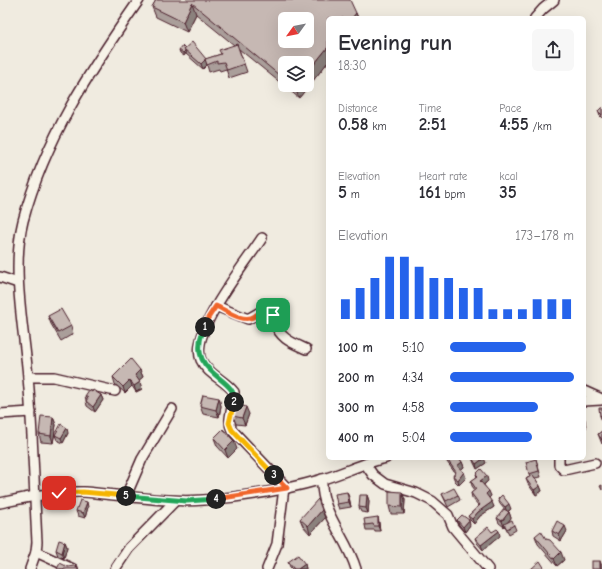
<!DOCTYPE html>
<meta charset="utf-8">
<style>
:root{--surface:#fff;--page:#f7f7f7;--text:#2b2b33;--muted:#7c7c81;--accent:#2563eb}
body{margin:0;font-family:"Comic Neue",sans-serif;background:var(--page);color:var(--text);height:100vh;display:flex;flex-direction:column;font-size:15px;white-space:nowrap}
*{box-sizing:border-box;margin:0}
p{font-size:13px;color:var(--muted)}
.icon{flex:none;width:22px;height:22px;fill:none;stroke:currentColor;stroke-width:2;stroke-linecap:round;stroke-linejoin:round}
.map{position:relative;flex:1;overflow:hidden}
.details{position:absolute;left:326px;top:16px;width:260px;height:444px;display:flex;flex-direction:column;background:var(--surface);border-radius:6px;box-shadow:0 4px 16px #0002}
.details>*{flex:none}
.needle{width:26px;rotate:237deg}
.tools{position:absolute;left:278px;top:12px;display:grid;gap:8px}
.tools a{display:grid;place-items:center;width:36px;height:36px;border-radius:6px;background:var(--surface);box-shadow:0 4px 16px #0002;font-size:20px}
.pin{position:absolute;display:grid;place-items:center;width:34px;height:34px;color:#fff;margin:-17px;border-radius:8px;box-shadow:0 2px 6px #0006}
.km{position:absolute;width:20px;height:20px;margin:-10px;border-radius:50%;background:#222;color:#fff;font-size:11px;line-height:20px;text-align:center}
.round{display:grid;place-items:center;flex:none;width:42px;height:42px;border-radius:6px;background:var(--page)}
.overview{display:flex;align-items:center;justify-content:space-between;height:68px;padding:0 12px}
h1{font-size:22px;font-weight:600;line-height:30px}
.figures{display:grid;grid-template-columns:repeat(3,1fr);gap:6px;height:68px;padding:4px 12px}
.figures div{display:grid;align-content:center}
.figures b{font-size:17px;font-weight:600}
.figures small{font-size:11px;font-weight:400}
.figures p{font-size:11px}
.chart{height:112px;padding:8px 12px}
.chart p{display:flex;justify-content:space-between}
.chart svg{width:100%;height:72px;margin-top:4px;stroke:var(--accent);stroke-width:6}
ul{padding:0 12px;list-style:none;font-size:13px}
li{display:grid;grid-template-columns:64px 48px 1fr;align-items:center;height:30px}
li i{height:10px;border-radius:5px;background:var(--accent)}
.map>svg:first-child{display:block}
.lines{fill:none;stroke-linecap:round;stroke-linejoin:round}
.minor-casing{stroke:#4a1f2b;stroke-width:12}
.minor{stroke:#f7f3e8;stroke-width:9}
.wall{fill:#aa9e9a;stroke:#4a1f2b;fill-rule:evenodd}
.shaded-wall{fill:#8b817d;stroke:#4a1f2b}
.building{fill:#c6b8b3;stroke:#4a1f2b;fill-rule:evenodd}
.split-1-casing{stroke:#fff;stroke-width:8}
.split-2-casing{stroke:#fff;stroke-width:8}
.split-3-casing{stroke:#fff;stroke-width:8}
.split-4-casing{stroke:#fff;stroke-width:8}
.split-5-casing{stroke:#fff;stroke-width:8}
.split-6-casing{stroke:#fff;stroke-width:8}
.split-1{stroke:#f0652b;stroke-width:5}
.split-2{stroke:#22a559;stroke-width:5}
.split-3{stroke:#f5b400;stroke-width:5}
.split-4{stroke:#f0652b;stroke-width:5}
.split-5{stroke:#22a559;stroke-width:5}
.split-6{stroke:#f5b400;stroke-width:5}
</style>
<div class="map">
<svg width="602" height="569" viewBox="0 0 602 569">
<rect width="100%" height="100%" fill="#f0ebe0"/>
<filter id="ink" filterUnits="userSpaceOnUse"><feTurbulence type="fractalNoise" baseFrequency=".025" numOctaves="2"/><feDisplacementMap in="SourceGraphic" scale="8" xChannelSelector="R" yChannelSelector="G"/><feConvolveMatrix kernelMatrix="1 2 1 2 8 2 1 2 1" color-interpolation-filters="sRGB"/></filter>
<g filter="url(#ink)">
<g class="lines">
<defs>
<g id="minor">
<polyline points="535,18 543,9 554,0"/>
<path d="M262 238C246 263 189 332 201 360 207 374 225 380 234 392 235 404 226 419 232 430L287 488"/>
<polyline points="0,277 18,283"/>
<path d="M216 306 248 319 265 309H269C273 313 274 318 275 323 280 339 293 343 306 349"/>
<polyline points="28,377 54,377 115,391"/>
<polyline points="584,391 602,399"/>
<polyline points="584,401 601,400"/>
<polyline points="0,414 31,412"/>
<polyline points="559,458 559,465 564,470 595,463"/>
<polyline points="366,465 373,475 385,484 416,493 432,501 448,515 453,527 488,569"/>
<path d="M322 479C320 513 347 537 356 569"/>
<polyline points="126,496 142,459 172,409"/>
<path d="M0 503C28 497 55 491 84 492 124 495 164 503 204 500 244 497 285 490 323 479 344 473 365 462 386 458"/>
<polyline points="36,552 73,569"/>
<path d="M30 569 36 552 37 542C34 487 33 432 28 377 24 328 11 269 23 221 45 138 91 69 139 0"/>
<polyline points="115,569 129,548 175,501"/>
<polyline points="267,569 277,544 284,488"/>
</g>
</defs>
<use href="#minor" class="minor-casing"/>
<use href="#minor" class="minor"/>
</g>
<g class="wall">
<path d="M156 0 356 13 358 18H328V62L299 98 239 49 247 72 229 78 226 69 220 71 219 69 209 72 207 65 203 69 186 54V53L184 56 180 53 179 50 185 49 206 59 221 54 234 45 196 14 187 32 156 17 152 7ZM285 63 307 85H285Z"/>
<polygon points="602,107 602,118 600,116 598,111"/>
<polygon points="48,316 71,326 73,334 61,341 51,324"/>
<polygon points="140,370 143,377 139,380 142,389 136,392 132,386 125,393 115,384 113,377"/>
<polygon points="92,392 101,395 103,400 95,412 87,406 86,401 86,400 85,396"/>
<polygon points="219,398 221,406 219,417 203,414 200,406"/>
<polygon points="602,408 602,421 600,416"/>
<polygon points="249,414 245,425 236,424 233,416"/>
<polygon points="53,417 56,425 53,443 41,442 39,434"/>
<polygon points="584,417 585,420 586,428 584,429"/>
<polygon points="602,431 602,444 598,434"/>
<polygon points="68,433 63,443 57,440 55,435"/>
<polygon points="214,438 237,449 228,458 217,446"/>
<polygon points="445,458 459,458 462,462 464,467 461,470 466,478 459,485 455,481 453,476 455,473 447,462"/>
<polygon points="472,458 486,463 477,469 474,463"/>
<polygon points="536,459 541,477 535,478 540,486 542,491 536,495 528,484 526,479 530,476 529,474"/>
<polygon points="476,474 488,481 484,485 491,496 489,498 494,507 480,516 474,524 470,520 468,516 479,506 472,498 471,493 475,490 472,486 471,481 477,477"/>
<polygon points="402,492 405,500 404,514 391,514 389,506"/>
<polygon points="442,494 458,495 460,500 448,507"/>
<polygon points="367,495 369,501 368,513 361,512 359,507"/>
<polygon points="349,497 351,507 339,509 337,504"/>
<polygon points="498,499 511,509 508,512 509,512 511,518 507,523 514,525 516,530 509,534 505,526 504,527 499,523 497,518 505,510 500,504"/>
<polygon points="88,507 85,518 78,516 76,511"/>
<polygon points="378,517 379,523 380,531 375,531 375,530 366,530 365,525"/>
<polygon points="325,518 310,534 303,526 300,519"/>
<polygon points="457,520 470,525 465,532 459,525"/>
<polygon points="552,531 567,531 561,541 553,536"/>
<polygon points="492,532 500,536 483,550 477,543 475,538"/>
<polygon points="535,536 546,539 564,560 557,566 538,544"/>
<polygon points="65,542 67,547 64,558 58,556 56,550"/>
<polygon points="288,562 305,564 306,569 292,569 290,567"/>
</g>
<g class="shaded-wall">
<polygon points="192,3 196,14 187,32 183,22"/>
<polygon points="356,13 358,18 352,18"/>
<polygon points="328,47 328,62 299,98 295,88 297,85 307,85 307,73"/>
<polygon points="185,51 186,53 184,56 183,53"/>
<polygon points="206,59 207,65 203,69 201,64"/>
<polygon points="140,370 143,377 138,381 135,375"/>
<polygon points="130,380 132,386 125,393 123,387"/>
<polygon points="140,382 142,389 136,392 134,386"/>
<polygon points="101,395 103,400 95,412 93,407"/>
<polygon points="219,398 221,406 219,417 216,410"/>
<polygon points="246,407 249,414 245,425 242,418"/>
<polygon points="53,417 56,425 53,443 51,436"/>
<polygon points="584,417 585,420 586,428 584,423"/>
<polygon points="67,428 68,433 63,443 61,438"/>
<polygon points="234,441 237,449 228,458 225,450"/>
<polygon points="484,458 486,463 477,469 476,464"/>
<polygon points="462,462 464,467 459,471 457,466"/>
<polygon points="464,472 466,478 459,485 458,480"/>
<polygon points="487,476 488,481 482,486 480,481"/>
<polygon points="540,486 542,491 536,495 534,490"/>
<polygon points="489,491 491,496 488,499 486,494"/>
<polygon points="347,492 349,497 351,507 349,502"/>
<polygon points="402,492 405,500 404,514 402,507"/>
<polygon points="367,495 369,501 368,513 366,508"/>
<polygon points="87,502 88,507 85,518 83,513"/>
<polygon points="492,502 494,507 480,516 474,524 472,519 478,512"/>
<polygon points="509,504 511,509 507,512 505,507"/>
<polygon points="322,510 325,518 310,534 308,526"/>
<polygon points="509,512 511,518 504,527 502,521"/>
<polygon points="378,517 379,523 380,531 378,526"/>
<polygon points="469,520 470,525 465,532 463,527"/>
<polygon points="565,526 567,531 561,541 559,535"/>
<polygon points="499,531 500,536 483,550 481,545"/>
<polygon points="65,542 67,547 64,558 62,553"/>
<polygon points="561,552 564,560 557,566 554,559"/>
<polygon points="600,561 602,566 602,569 600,569"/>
<polygon points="305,564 306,569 298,569"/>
</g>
<g class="building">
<path d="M156 0H350L356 13 352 18H328V47L307 73V63H285V80L192 3 183 22 152 7ZM285 19H307V41H285Z"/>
<polygon points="192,42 206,59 205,59 205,60 201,64 184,49"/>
<polygon points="237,44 244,64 227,70 224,62 217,63 217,61 207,65 205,59 221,54 219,50"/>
<polygon points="182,46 185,49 184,49 185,51 183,53 179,50"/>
<polygon points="292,85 297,85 295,88"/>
<polygon points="602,107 602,115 598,111"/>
<polygon points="61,309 71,326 58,333 48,316"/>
<polygon points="131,359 140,370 135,375 140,382 134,386 130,380 123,387 113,377"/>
<polygon points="89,390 92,392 93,390 101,395 93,407 86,401 88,398 85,396"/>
<polygon points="203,395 219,398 216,410 200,406"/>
<polygon points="235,403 246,407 242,418 233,416"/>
<polygon points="599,408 602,408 602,415 600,416"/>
<polygon points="41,416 53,417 51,436 39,434"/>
<polygon points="61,424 67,428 61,438 55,435"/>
<polygon points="223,429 234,441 225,450 214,438"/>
<polygon points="602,431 602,440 598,434"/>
<polygon points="446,458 459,458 462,462 457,466 464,472 458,480 453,476 456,472"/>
<polygon points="472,458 484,458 476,464"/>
<polygon points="536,459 539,471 529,474 526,462"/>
<polygon points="481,469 487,476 480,481 489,491 486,494 492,502 478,512 472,519 468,516 480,505 471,493 476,489 471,481 478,476 476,474"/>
<polygon points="533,475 540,486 534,490 526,479"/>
<polygon points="602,485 602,490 600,486"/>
<polygon points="454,488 458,495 446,501 442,494"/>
<polygon points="389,491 402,492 402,507 389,506"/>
<polygon points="347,492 349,502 337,504 335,494"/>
<polygon points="360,495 367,495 366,508 359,507"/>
<polygon points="502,495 509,504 505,507 498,499"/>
<polygon points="318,499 322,510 308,526 300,519"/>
<polygon points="80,500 87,502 83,513 76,511"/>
<polygon points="504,509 509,512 502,521 497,518"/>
<polygon points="462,515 469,520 463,527 457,520"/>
<polygon points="378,517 378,526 374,526 373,524 365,525 364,519"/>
<polygon points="512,520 514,525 507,529 504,524"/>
<polygon points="557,521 565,526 559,535 552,531"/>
<polygon points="488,527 492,532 497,529 499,531 481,545 475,538"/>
<polygon points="541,531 546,539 550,540 561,552 554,559 535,536"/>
<polygon points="59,540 65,542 62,553 56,550"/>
<polygon points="298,555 305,564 298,569 294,569 288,562"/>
<polygon points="540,561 545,569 531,569"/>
<rect x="592" y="561" width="8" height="8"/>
<polygon points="60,563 68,567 74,566 79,569 57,569"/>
</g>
</g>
<g class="lines" filter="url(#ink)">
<defs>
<path id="split-1" d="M205 327 208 318 216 306C227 311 244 324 255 316 259 313 263 309 269 309L273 315"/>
<path id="split-2" d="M205 327C203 332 200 337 200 342 195 376 238 379 234 402"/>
<polyline id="split-3" points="234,402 229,423 232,430 274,475"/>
<polyline id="split-4" points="216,499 287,488 274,475"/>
<polyline id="split-5" points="126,496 187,501 216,499"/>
<polyline id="split-6" points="59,493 83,492 126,496"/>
</defs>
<use href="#split-1" class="split-1-casing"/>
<use href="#split-2" class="split-2-casing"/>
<use href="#split-3" class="split-3-casing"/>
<use href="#split-4" class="split-4-casing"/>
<use href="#split-5" class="split-5-casing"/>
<use href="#split-6" class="split-6-casing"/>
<use href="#split-1" class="split-1"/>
<use href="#split-2" class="split-2"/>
<use href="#split-3" class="split-3"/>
<use href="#split-4" class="split-4"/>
<use href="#split-5" class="split-5"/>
<use href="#split-6" class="split-6"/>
</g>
</svg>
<div class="tools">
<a><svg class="needle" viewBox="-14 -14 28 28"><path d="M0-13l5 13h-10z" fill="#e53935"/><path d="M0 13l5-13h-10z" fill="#7c7c81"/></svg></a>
<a><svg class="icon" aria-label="layers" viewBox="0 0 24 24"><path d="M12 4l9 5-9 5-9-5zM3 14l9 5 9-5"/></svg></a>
</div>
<div class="pin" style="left:273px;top:315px;background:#1e9e55"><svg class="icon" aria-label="arrive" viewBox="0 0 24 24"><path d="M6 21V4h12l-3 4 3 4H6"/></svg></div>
<div class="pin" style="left:59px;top:493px;background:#d93025"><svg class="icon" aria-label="check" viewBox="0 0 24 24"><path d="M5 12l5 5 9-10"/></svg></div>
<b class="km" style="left:205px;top:327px">1</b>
<b class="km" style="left:234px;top:402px">2</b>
<b class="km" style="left:274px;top:475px">3</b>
<b class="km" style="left:216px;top:499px">4</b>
<b class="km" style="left:126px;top:496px">5</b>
<section class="details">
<div class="overview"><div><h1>Evening run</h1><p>18:30</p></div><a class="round"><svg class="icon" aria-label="share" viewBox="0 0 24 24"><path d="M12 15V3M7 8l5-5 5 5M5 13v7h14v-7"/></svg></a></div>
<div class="figures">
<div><p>Distance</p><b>0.58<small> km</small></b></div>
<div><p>Time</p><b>2:51</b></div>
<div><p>Pace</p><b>4:55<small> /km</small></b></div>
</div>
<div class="figures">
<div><p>Elevation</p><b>5<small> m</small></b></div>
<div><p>Heart rate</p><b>161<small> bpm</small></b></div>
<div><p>kcal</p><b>35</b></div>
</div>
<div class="chart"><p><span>Elevation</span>173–178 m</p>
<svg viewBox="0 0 160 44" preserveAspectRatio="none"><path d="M5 44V32M15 44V25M25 44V19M35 44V6M45 44V6M55 44V12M65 44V19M75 44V19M85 44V25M95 44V25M105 44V38M115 44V38M125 44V38M135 44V32M145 44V32M155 44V32"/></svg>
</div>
<ul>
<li><b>100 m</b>5:10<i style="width:61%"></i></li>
<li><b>200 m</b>4:34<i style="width:100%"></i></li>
<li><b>300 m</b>4:58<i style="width:71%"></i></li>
<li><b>400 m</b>5:04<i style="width:66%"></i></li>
</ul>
</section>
</div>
